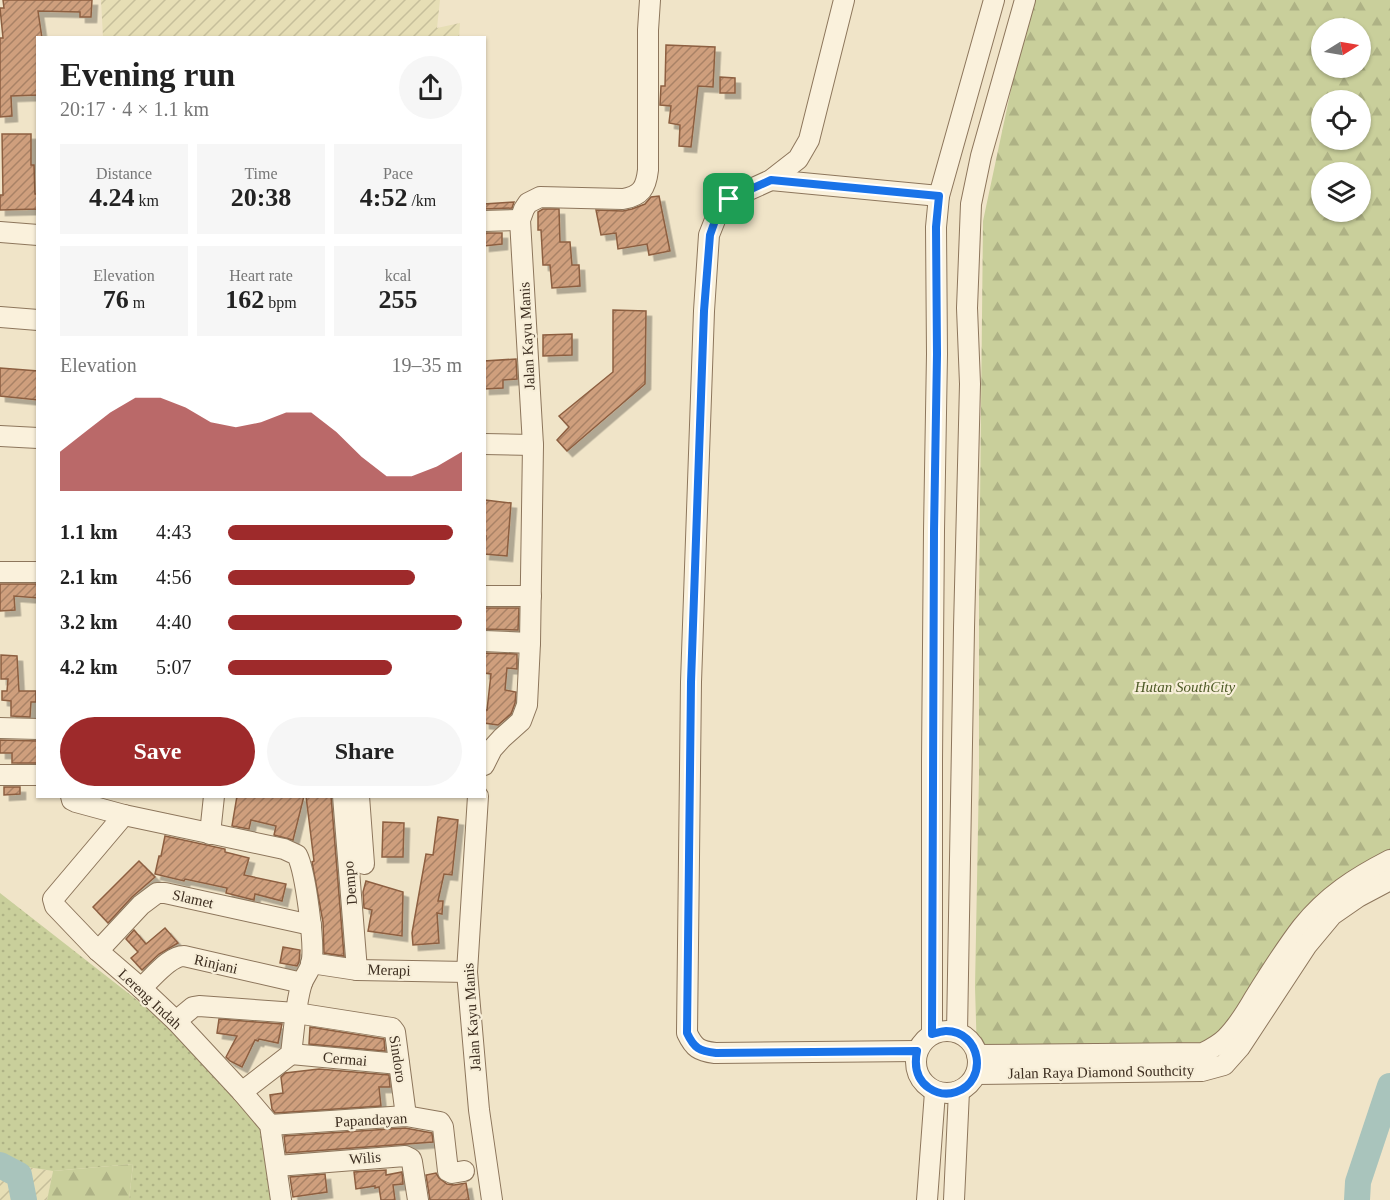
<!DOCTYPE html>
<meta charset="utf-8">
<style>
:root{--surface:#fff;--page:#f6f6f6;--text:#222;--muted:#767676;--accent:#9e2a2b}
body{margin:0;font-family:"Times New Roman",serif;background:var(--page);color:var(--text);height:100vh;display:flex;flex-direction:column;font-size:22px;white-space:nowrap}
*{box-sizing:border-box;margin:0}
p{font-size:20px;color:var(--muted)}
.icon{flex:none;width:33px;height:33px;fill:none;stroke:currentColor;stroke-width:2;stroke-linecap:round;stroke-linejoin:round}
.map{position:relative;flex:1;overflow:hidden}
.drawer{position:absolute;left:36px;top:36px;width:450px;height:762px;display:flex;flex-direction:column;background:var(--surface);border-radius:0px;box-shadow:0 2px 4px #0004}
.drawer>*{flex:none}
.needle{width:39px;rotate:79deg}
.buttons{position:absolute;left:1311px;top:18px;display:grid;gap:12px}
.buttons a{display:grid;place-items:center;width:60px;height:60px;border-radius:50%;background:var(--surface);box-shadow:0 2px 4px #0004;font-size:30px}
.pin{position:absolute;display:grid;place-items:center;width:51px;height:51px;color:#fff;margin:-26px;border-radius:12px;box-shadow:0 3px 9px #0006}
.round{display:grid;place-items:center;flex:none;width:63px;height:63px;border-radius:32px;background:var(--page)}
.head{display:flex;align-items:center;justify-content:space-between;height:102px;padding:0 24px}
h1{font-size:33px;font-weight:600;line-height:45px}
.metrics{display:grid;grid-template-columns:repeat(3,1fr);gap:9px;height:102px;padding:6px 24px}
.metrics div{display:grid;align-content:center;border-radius:0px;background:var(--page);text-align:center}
.metrics b{font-size:26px;font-weight:600}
.metrics small{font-size:16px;font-weight:400}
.metrics p{font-size:16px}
.chart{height:168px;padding:12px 24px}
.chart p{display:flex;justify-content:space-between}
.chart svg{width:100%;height:108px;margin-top:6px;fill:var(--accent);opacity:.7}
.cta{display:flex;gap:12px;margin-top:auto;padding:12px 24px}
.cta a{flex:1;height:69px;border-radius:36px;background:var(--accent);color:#fff;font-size:24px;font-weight:600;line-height:69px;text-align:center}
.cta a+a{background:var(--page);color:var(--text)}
ul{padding:0 24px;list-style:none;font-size:20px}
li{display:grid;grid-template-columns:96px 72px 1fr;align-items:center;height:45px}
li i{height:15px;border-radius:8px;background:var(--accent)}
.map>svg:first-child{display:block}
.farmland{fill:url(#farmland-furrows)}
.grass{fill:url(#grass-dots)}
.forest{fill:url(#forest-firs);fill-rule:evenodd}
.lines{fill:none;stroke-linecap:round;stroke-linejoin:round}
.river{stroke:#a9c4bc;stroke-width:26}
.building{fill:url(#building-hatch);stroke:#8d5f41;stroke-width:1.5;filter:url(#shadow)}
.minor-casing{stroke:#8d765c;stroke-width:22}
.minor{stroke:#faf1dc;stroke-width:20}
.route-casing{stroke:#fff;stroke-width:12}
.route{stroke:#1a73e8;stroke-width:8}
.labels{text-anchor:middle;stroke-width:4.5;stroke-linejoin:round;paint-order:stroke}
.street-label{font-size:15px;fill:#3d2e20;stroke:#f7eed8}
.park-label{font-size:15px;font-style:italic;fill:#4d5a26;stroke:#f7eed8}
</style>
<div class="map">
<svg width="1390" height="1200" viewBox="0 0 1390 1200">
<defs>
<pattern id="farmland-furrows" width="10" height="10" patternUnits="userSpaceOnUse" patternTransform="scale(1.5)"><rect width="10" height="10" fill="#e6deb5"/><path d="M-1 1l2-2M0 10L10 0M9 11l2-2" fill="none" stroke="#c6bf9b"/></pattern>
<pattern id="grass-dots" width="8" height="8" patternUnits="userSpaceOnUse" patternTransform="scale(1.5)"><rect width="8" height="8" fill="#c9cf9b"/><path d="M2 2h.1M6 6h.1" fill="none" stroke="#aeb285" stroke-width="1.8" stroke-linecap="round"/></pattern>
<pattern id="forest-firs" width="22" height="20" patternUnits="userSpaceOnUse" patternTransform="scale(1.5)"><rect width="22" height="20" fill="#c9cf9b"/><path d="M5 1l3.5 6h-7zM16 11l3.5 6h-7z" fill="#aeb285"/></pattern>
<pattern id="building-hatch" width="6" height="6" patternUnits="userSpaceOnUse" patternTransform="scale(1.5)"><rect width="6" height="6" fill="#cf9f7d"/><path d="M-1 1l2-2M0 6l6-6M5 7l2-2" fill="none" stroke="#a98266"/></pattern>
<filter id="shadow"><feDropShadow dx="5.5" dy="5.5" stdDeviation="0" flood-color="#0004"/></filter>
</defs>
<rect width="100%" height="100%" fill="#f0e4c8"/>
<g class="farmland">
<polygon points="101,0 440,0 437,28 460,23 459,38 103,37"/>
<polygon points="0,1163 53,1171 47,1200 0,1200"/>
</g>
<polygon class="grass" points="0,893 187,1039 266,1133 275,1200 129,1200 133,1164 53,1171 0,1163"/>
<g class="forest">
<path d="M1030 0H1390V860L1214 1048 977 1055 975 987 979 775V600L983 221ZM1322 28H1360V68H1322ZM1322 100H1360V140H1322ZM1322 172H1360V212H1322Z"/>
<polygon points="133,1164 129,1200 47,1200 53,1171"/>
</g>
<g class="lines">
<g class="river">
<polyline points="0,1165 19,1175 24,1200"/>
<polyline points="1357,1200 1358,1182 1390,1086"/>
</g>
</g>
<g class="building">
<polygon points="3,0 92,0 91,17 80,17 80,12 38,11 42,38 38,38 38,95 11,96 12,116 0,117 0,38 3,38 0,8 4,8"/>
<polygon points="666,45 715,47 713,87 698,86 691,147 679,146 680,125 669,123 671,106 660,105 661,86 665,86"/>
<polygon points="720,77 735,78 735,93 720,93"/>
<polygon points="2,134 31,134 31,165 34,165 35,194 38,194 38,209 0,210 0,195 3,195"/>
<polygon points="659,196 670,251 649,255 647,244 618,249 616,233 601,235 596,210 623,211 632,209 645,204 651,197"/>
<polygon points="514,202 512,208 484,209 484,204"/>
<polygon points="543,209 559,209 560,242 570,242 572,265 579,265 580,286 552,288 550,265 543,265 541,230 538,230 538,212"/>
<polygon points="484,233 502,233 502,244 484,246"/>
<polygon points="613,310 646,311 645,384 567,451 557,440 569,427 559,416 613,372"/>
<polygon points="572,334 572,355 543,356 543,335"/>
<polygon points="516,359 517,379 503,380 503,388 484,389 484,361"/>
<polygon points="0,368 38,371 38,400 0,396"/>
<polygon points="485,500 511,503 507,556 484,554 486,536 484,536"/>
<polygon points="0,584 38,584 38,598 14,596 15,610 0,611"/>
<polygon points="484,608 519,608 518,630 484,629"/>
<polygon points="484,653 517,654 517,669 507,668 505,690 516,692 515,703 511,714 498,725 484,723 484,710 487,710 491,674 484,673"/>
<polygon points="1,655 17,656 19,691 36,691 36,702 31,702 30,717 11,716 11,701 2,700 2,691 7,691 8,679 1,679"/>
<polygon points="0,740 38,741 38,763 12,763 12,753 0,753"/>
<polygon points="4,787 20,787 20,794 4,795"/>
<polygon points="237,796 304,796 293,840 274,835 276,826 251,820 249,829 232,826"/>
<polygon points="306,796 331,796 344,956 324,953 323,922 312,862 314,861"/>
<polygon points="438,817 458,820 452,875 444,874 438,901 443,901 442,914 437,913 439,943 413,945 412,933 426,854 433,855"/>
<polygon points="383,822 404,823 403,857 382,857"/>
<polygon points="165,836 225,849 225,852 249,858 244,875 286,884 282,901 255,894 254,900 226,893 227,888 185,879 184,881 155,874 159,856 161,856"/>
<polygon points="139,861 155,877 132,897 108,923 93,907"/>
<polygon points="366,881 403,892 402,936 368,931 372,910 364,908 363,892"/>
<polygon points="165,928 178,943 159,954 142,970 131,958 138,952 126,939 134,930 146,944"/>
<polygon points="283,947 300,950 299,962 297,966 280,963"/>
<polygon points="219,1019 282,1024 278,1043 259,1039 258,1041 255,1040 242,1067 230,1061 226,1057 237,1036 217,1033"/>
<polygon points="310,1027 384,1039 385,1051 309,1044"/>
<polygon points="319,1069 389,1075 390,1087 379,1087 381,1106 275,1113 272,1109 270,1095 283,1093 281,1077 285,1073"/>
<polygon points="405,1128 432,1133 433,1142 286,1153 284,1136"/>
<polygon points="386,1170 386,1175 402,1172 403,1184 393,1185 395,1200 381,1200 379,1187 375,1188 375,1186 356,1189 354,1172"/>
<polygon points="436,1173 439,1178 447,1184 454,1185 466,1183 469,1200 430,1200 426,1175"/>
<polygon points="325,1174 327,1192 293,1197 290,1177"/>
</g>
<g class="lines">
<defs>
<g id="minor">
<path d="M844 0 809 140 798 159 771 180 729 199 717 215 709 235 704 311 691 682 687 1033C694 1048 699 1051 715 1053L917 1051"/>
<polyline points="771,180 939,196"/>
<polyline points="484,221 520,220"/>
<polyline points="0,232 38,235"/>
<polyline points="0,317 38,320"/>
<polyline points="0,436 38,438"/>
<polyline points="484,444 533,445"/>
<polyline points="0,572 38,572"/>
<polyline points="484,596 531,596"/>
<polyline points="484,641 530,643"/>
<polyline points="0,728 38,729"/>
<path d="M484 765 492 749 502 738 521 721 527 705 530 643 533 445 520 220 524 209 528 203 540 197 623 199C641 196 646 188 648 170V30L650 0"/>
<polyline points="0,775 38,775"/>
<path d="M71 796 72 800 76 802 124 815 284 849 297 855C305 870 316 948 311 965 309 972 303 978 301 986 295 1008 294 1031 291 1054L242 1092"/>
<polyline points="343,796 357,970"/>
<polyline points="359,796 364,864"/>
<polyline points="478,796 467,972 479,1110 492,1200"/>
<polyline points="124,815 53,899 55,906 98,951 141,988 176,1021 242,1092 270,1125 281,1200"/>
<polyline points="210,834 214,796"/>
<polyline points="98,951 141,905 157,893 165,893 311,925"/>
<polyline points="311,963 357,970 467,972"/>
<path d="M141 988C153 978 169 956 184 956L302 983"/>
<polyline points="176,1021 193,1007 199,1006 296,1013 392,1028 395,1032 406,1116"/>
<circle cx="947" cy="1062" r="31"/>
<polyline points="957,1032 964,628 970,384 967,308 971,204 981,156 1025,0"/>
<polyline points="932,1034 932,760 934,531 937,354 936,227 939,196 994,0"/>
<polyline points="291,1054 399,1064"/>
<path d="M977 1055 1203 1053C1211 1049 1219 1045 1226 1038 1238 1026 1247 1011 1255 997 1270 973 1285 949 1302 927 1327 896 1355 878 1390 860"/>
<polyline points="976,1074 1202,1071 1224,1065 1240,1047 1307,945 1332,915 1358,897 1390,880"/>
<polyline points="270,1125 406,1116 440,1122 443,1127 448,1171 452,1173 464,1171"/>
<polyline points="277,1166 405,1156 411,1159 412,1162 418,1200"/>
<polyline points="927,1200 935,1092"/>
<polyline points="954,1200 959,1091"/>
</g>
</defs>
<use href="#minor" class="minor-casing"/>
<use href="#minor" class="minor"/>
</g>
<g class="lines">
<defs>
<path id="route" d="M771 180 939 196 936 227 937 354 934 531 932 1034C937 1033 942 1031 946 1031 981 1031 989 1081 956 1092 947 1095 938 1094 929 1088 916 1079 914 1066 917 1051L716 1053C699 1051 694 1048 687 1033L691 682 704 311 710 235 717 215 729 199Z"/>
</defs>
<use href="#route" class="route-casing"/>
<use href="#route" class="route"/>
</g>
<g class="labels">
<g class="street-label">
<text transform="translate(527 336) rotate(-93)" y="5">Jalan Kayu Manis</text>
<text transform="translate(350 883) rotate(-95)" y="5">Dempo</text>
<text transform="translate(193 899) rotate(13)" y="5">Slamet</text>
<text transform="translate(216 964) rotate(13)" y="5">Rinjani</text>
<text transform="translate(389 970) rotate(2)" y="5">Merapi</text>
<text transform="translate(150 999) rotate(43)" y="5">Lereng Indah</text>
<text transform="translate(472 1017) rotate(-94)" y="5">Jalan Kayu Manis</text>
<text transform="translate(345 1059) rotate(5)" y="5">Cermai</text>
<text transform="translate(398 1059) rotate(81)" y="5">Sindoro</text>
<text transform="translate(1101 1072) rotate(-1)" y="5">Jalan Raya Diamond Southcity</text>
<text transform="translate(371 1120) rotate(-3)" y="5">Papandayan</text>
<text transform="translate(365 1158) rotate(-5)" y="5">Wilis</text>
</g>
<g class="park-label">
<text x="1185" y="692">Hutan SouthCity</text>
</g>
</g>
</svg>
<div class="buttons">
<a><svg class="needle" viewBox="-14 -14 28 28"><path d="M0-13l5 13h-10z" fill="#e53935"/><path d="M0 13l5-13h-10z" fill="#767676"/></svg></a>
<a><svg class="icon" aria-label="locate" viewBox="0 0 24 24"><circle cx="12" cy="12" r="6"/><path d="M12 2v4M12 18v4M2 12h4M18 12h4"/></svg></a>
<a><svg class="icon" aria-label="layers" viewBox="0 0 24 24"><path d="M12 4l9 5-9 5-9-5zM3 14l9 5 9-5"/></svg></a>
</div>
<div class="pin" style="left:729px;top:199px;background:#1e9e55"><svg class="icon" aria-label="arrive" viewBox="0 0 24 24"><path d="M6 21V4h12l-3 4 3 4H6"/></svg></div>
<section class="drawer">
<div class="head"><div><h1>Evening run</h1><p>20:17 · 4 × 1.1 km</p></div><a class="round"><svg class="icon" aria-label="share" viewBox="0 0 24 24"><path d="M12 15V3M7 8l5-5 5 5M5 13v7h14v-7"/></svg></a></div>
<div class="metrics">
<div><p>Distance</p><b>4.24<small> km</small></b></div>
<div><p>Time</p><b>20:38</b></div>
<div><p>Pace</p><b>4:52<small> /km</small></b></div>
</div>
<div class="metrics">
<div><p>Elevation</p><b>76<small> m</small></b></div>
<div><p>Heart rate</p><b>162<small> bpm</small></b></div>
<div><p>kcal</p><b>255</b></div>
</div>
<div class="chart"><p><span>Elevation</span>19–35 m</p>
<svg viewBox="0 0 160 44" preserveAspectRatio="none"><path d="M0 44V28L10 20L20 12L30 6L40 6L50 10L60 16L70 18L80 16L90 12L100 12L110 20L120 30L130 38L140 38L150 34L160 28V44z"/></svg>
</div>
<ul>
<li><b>1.1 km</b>4:43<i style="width:96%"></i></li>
<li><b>2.1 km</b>4:56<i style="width:80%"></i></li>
<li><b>3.2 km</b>4:40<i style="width:100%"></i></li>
<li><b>4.2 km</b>5:07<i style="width:70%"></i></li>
</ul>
<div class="cta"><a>Save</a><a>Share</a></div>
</section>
</div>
